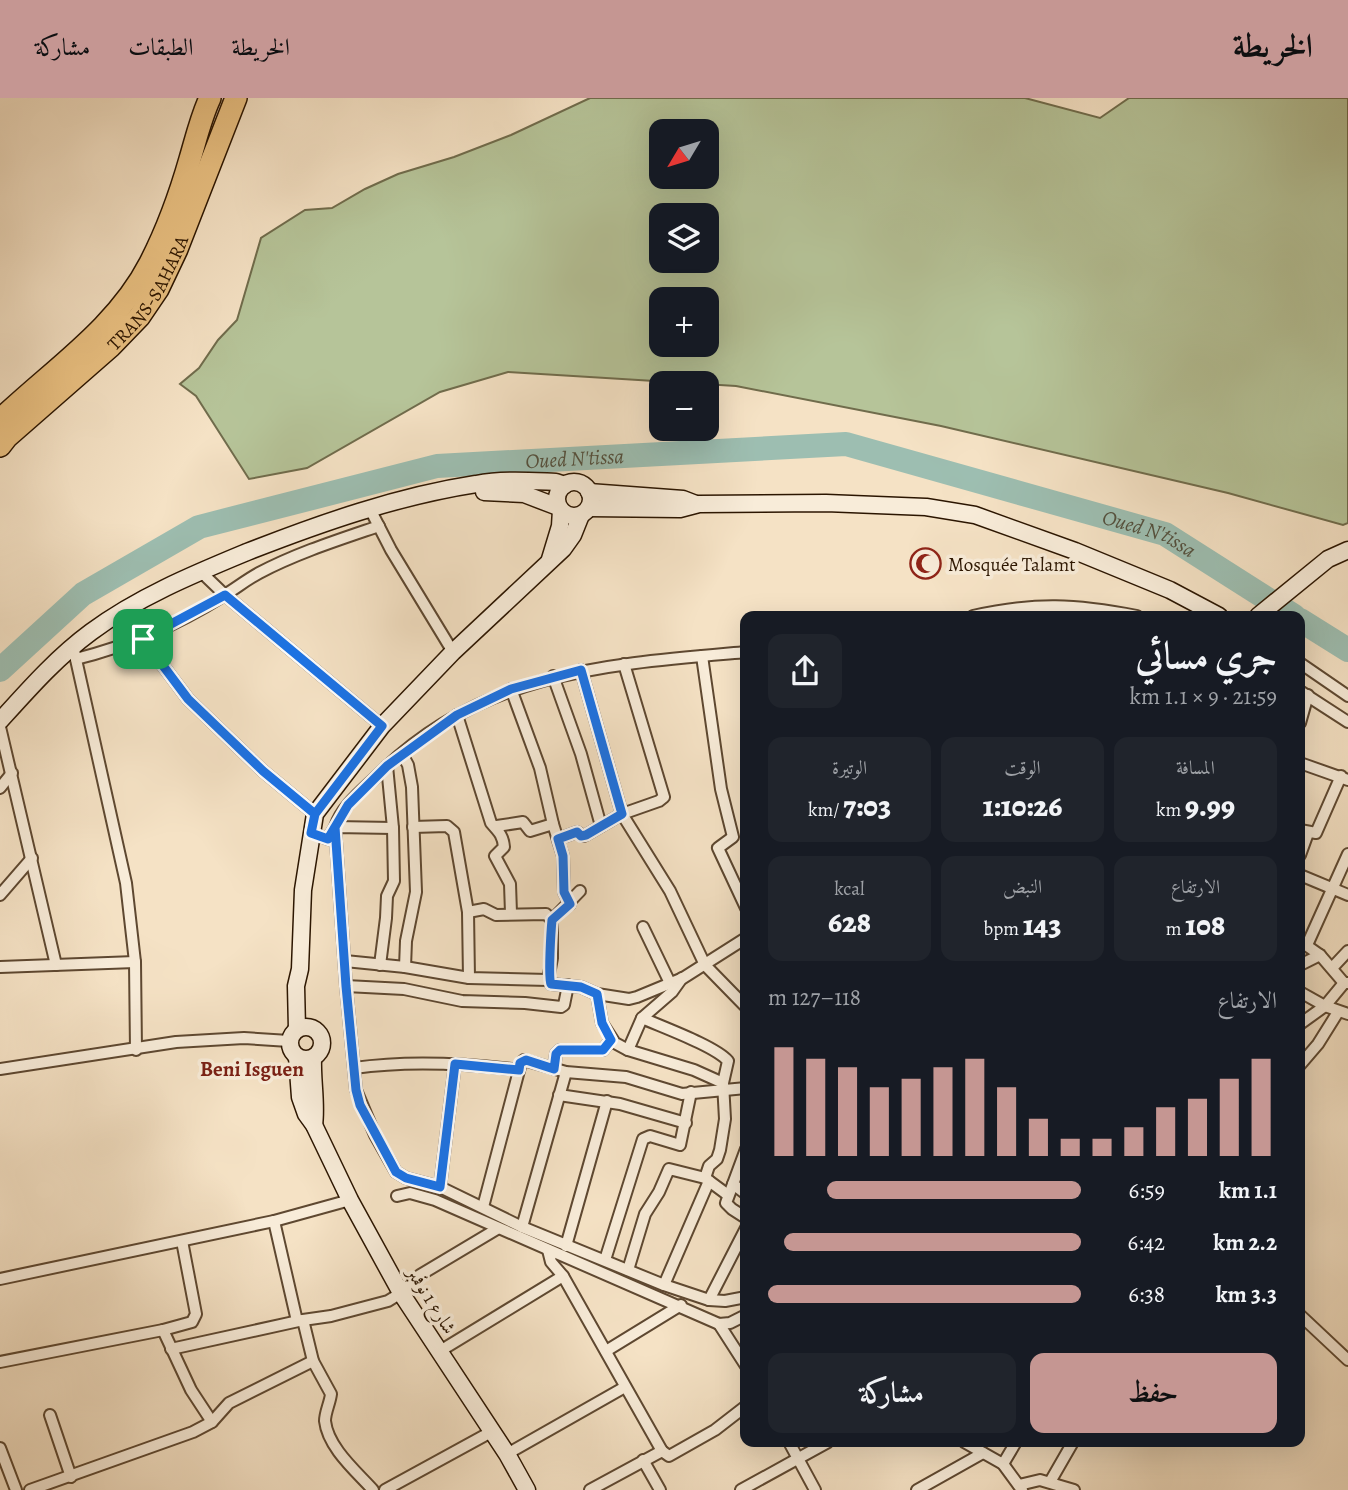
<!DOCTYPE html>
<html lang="ar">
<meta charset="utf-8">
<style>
:root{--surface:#171b24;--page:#20242c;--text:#f1f3f6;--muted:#9ea1a6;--accent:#c59692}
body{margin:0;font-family:Alegreya,Amiri,serif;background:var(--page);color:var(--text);direction:rtl;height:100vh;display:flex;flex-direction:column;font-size:26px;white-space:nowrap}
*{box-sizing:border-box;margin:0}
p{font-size:23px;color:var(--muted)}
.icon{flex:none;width:38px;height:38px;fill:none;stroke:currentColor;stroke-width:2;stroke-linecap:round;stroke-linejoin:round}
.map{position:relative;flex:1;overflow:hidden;direction:ltr}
.panel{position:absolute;left:740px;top:513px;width:565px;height:836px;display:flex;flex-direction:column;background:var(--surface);border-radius:14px;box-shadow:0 7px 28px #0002;direction:rtl}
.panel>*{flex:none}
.needle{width:46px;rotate:232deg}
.tools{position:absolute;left:649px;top:21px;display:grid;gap:14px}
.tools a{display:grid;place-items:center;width:70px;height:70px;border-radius:14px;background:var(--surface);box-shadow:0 7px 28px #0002;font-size:35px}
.pin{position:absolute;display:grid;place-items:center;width:60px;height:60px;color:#fff;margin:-30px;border-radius:14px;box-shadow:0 4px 10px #0006}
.round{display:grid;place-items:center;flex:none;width:74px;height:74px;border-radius:14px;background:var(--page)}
.overview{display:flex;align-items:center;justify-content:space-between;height:119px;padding:0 28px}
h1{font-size:38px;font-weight:800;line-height:52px}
.metrics{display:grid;grid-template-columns:repeat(3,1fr);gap:10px;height:119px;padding:7px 28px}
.metrics div{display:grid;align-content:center;border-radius:14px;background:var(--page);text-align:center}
.metrics b{font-size:30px;font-weight:800}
.metrics small{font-size:19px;font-weight:400}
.metrics p{font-size:19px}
.chart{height:196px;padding:14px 28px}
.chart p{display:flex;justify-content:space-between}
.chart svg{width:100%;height:126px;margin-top:7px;stroke:var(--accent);stroke-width:6}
.action{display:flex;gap:14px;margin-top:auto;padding:14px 28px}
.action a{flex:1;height:80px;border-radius:14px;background:var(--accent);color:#111;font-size:28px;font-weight:800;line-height:80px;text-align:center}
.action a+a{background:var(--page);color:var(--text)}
ul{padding:0 28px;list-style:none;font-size:23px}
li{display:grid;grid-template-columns:112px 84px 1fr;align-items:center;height:52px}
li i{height:18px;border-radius:9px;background:var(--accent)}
header{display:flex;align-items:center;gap:42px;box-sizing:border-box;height:98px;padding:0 35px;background:var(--accent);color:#111}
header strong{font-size:33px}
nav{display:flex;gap:38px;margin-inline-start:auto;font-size:24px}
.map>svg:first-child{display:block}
.green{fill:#b6c499;stroke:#706c4c;stroke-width:2;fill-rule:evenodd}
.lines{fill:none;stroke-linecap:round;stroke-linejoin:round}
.river{stroke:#9dbeb1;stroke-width:24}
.street-casing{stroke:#5e4831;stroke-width:14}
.secondary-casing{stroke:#2b1500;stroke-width:19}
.highway-casing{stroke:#2b1500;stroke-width:24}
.street{stroke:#f8ecd9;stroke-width:10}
.secondary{stroke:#f8ecd9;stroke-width:16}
.highway{stroke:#eac182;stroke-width:21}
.route-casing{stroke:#fff;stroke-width:14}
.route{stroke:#1a73e8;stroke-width:9}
.labels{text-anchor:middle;stroke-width:7;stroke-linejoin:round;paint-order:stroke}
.street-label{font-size:19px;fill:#2b1500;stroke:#f8ecd9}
.poi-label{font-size:19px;fill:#2b1500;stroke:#f8ecd9;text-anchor:start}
.water-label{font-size:21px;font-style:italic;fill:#53503e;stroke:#f8ecd9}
.neighbourhood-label{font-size:21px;font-weight:bold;fill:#7a1f14;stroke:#f8ecd9}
</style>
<header>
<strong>الخريطة</strong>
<nav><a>الخريطة</a><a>الطبقات</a><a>مشاركة</a></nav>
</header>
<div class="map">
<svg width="1348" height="1392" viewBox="0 0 1348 1392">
<rect width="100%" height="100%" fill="#f5e2c5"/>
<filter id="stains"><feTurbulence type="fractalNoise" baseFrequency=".00286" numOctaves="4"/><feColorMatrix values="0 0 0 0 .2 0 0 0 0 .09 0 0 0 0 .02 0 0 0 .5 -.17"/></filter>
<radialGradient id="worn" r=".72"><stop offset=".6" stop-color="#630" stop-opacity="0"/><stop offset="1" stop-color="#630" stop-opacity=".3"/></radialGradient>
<path class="green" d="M590 0H1025L1100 20 1129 0H1348V425L1343 427 1228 395 941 328 736 288 508 274 440 294 307 370 249 381 196 298 180 286 199 270 218 242 237 222 261 140 305 112 332 110 365 91 398 76 454 59 511 37ZM662 33H707V79H662ZM662 117H707V163H662ZM662 201H707V247H662Z"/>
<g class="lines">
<g class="river">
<polyline points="1300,522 1348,552"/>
<path id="s1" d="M0 572 83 496 199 429 437 368 846 346 1165 436 1294 518"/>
</g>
<defs>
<g id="street">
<polyline points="370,411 391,452 453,554"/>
<polyline points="200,473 225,497 382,628"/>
<path d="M973 518C1035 504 1076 506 1137 518"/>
<polyline points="143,541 188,601 263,673 315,716"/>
<polyline points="73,548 126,785 135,864 136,952"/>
<path d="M746 554C610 566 482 573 379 676 364 691 342 707 335 729L346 888 356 992 375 1037 396 1074 406 1080 440 1089 522 1129 664 1187 709 1202 725 1203 746 1199"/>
<polyline points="702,558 721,691 733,739 718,750 746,810"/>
<path d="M76 561C128 548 177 527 223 498 235 491 246 482 259 475 297 455 338 442 379 428"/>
<polyline points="1300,565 1348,598"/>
<polyline points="581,572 622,716 670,793 705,867 746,909"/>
<polyline points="553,578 581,656 601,728"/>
<polyline points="511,591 540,670 553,726 563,758 564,794 570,806"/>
<polyline points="1300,593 1348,624"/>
<path d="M457 617 491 725C498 733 503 737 504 749L495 758 510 786 511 815"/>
<polyline points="1300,625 1308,597"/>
<polyline points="0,629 56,867"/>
<polyline points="402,656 408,667 412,689 416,794 406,843 405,869"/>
<polyline points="1300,665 1348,682"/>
<polyline points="0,690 12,675"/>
<polyline points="497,728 523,724 530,733 553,726"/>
<polyline points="413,729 447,728 454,734 468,814 469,880"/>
<polyline points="1300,732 1316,735 1341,678"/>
<polyline points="311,735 328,741 335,729 393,730"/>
<polyline points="558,741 577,734 583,738 586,737 622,716 659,703 664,699 624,566"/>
<polyline points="1300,757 1308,735"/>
<polyline points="1300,777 1348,797"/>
<polyline points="0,797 32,760"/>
<polyline points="468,814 484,811 496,817 546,816 552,822"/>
<polyline points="643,829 670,885"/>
<polyline points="1300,843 1320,857 1344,885 1348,885"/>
<polyline points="1307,847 1348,756"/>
<polyline points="345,863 405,869 469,880 548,882 551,886 581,889 597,896 629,901 637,899 683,880 746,840"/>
<polyline points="380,867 386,820 387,798 394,783 393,730 387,668"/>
<polyline points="1300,867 1320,857"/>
<polyline points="0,869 135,864"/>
<polyline points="1332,870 1348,853"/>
<polyline points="548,882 552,860 552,822 580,793"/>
<polyline points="1344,885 1325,908 1348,916"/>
<polyline points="346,888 404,891 462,903 525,905 561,909 564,907 568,887"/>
<polyline points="1300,894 1325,908 1300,926"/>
<polyline points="597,896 602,925 615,945 628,952 694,972 723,985"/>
<path d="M642 920C662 929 715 948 728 963L723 985 725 1021 720 1052 717 1061 709 1068 705 1080"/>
<polyline points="628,952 642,920 672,894 682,880"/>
<polyline points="1300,967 1318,946 1338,914"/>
<path d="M354 970C409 962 464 965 519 972"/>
<polyline points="0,971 176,944 244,940 289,943"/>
<polyline points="554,971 556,956 560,952 603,952 611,942"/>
<polyline points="559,997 620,1006 686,1025"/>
<polyline points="746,1051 726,1105 732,1111 746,1120"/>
<polyline points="733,1086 746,1096"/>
<polyline points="440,1089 455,966"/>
<polyline points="397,1098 410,1095 435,1102 719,1226 730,1225 746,1217"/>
<polyline points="483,1109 521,965 524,962 566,974 626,979 682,996 746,990"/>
<polyline points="274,1123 297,1223"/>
<polyline points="522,1129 566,974"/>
<polyline points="566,1148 607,1003"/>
<polyline points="548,1152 551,1164 563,1178 662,1353"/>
<polyline points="605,1162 643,1041 650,1038 680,1047 691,994"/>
<polyline points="628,1172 645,1116 659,1094 669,1071 705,1080 728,1097"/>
<polyline points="0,1181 274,1123 350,1102"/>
<polyline points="664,1187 709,1083"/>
<polyline points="709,1202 746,1130"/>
<polyline points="1300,1217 1348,1262"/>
<polyline points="719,1226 746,1268"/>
<polyline points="163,1232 191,1292 212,1324"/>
<polyline points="171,1251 303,1222"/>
<polyline points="440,1253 563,1178"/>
<polyline points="606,1253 681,1207"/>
<polyline points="0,1264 163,1232 192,1224 196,1216 182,1143"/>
<polyline points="50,1317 71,1379"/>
<polyline points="789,1344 815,1392"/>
<polyline points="964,1344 1003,1366 1022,1392"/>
<polyline points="0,1350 16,1392"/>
<polyline points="507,1356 625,1289"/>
<polyline points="643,1362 660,1392"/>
<polyline points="1003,1366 1016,1344"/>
<polyline points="1050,1384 1073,1344"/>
<polyline points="1019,1387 1040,1382 1074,1392"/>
<polyline points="30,1392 193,1334 212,1324 229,1305 313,1263"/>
<path d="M373 1392C357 1374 328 1350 325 1323 325 1314 330 1305 331 1296L313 1263 303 1222 331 1218 388 1203 401 1195 420 1177 497 1131"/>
<polyline points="385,1392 491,1334"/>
<polyline points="590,1392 662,1353 669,1358 715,1332 746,1308"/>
<polyline points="741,1392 828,1344"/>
<polyline points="917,1392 983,1355"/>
</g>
<g id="secondary">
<circle cx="574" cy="401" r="17"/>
<polyline points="484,394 524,396 558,409"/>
<polyline points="589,394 683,401 696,406"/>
<polyline points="589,410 680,411 699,406 826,405 926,409 975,417 1075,453 1170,492 1219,518"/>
<polyline points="550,461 560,428 561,412"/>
<polyline points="1258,518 1328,461 1348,452"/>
<path d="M0 623C28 592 57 559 91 534 138 499 194 476 247 454 321 425 398 398 476 386 503 381 530 383 556 384L565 387"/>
<circle cx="306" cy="945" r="16"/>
<polyline points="297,931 296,888 300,871 303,792 315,716 382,628 453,554 563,451 573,437 581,417"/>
<polyline points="297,959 300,999 306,1016 314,1027 350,1102 401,1195 507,1356 527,1392"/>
<path d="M313 960C312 982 317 1006 314 1027"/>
</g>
<g id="highway">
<path d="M0 322C52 272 116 231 150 165 167 132 180 96 190 61 196 41 201 19 210 0"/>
<path id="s2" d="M0 348 7 339 111 248 139 219 158 191 177 151 236 0"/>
</g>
</defs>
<use href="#street" class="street-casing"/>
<use href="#secondary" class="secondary-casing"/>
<use href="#highway" class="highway-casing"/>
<use href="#street" class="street"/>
<use href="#secondary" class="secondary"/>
<use href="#highway" class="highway"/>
</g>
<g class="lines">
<defs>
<path id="route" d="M143 541 188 601 263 673 315 716 311 735 328 741 335 729 346 888 356 992 360 1007 396 1074 406 1080 440 1089 455 966 519 972 520 965 526 962 554 971 556 956 560 952H603L611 942 602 925 597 896 581 889 551 886C548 880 551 832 552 822L570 806 564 794 563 758 558 741 577 734 581 738 586 737 622 716 581 572 511 591 457 617 387 668 348 707 328 741 311 735 315 716 382 628 225 497 143 541"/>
</defs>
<use href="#route" class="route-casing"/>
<use href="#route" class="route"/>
</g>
<defs>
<symbol id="mosque-ring" viewBox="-11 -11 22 22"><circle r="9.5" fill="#f8ecd9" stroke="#8f2418" stroke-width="1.5"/><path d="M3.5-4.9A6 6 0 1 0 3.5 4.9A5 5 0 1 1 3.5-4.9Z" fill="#8f2418"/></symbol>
</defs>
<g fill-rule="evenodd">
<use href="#mosque-ring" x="908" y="448" width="35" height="35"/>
</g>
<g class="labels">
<g class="street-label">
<text dy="7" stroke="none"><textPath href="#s2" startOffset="215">TRANS-SAHARA</textPath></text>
<text transform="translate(432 1202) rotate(58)" y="7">شارع 1 نوفمبر</text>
</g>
<g class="poi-label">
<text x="948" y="473">Mosquée Talamt</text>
</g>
<g class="water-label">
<text dy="7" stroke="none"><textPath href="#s1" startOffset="630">Oued N'tissa</textPath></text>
<text dy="7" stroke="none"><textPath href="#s1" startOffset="1218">Oued N'tissa</textPath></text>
</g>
<g class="neighbourhood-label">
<text x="252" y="978">Beni Isguen</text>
</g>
</g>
<rect width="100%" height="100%" filter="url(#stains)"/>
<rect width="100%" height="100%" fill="url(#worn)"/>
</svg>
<div class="tools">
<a><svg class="needle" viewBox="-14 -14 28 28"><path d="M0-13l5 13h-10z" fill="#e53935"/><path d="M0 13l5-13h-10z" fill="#9ea1a6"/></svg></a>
<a><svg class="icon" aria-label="layers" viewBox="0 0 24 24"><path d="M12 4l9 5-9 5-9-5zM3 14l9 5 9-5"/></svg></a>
<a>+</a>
<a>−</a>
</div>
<div class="pin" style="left:143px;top:541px;background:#1e9e55"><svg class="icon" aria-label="arrive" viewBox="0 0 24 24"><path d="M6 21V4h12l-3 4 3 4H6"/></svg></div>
<section class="panel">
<div class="overview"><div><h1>جري مسائي</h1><p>21:59 · 9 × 1.1 km</p></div><a class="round"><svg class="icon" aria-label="share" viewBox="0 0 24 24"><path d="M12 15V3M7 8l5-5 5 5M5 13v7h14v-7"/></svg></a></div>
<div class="metrics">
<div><p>المسافة</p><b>9.99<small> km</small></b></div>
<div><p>الوقت</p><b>1:10:26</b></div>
<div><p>الوتيرة</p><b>7:03<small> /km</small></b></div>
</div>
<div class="metrics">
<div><p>الارتفاع</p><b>108<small> m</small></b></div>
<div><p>النبض</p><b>143<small> bpm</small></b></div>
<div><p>kcal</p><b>628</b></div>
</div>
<div class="chart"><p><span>الارتفاع</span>118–127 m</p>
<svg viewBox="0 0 160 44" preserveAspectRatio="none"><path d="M5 44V6M15 44V10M25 44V13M35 44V20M45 44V17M55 44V13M65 44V10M75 44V20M85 44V31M95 44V38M105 44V38M115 44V34M125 44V27M135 44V24M145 44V17M155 44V10"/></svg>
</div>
<ul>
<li><b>1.1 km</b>6:59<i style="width:81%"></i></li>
<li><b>2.2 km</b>6:42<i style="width:95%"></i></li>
<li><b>3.3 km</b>6:38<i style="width:100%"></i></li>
</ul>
<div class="action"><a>حفظ</a><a>مشاركة</a></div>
</section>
</div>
